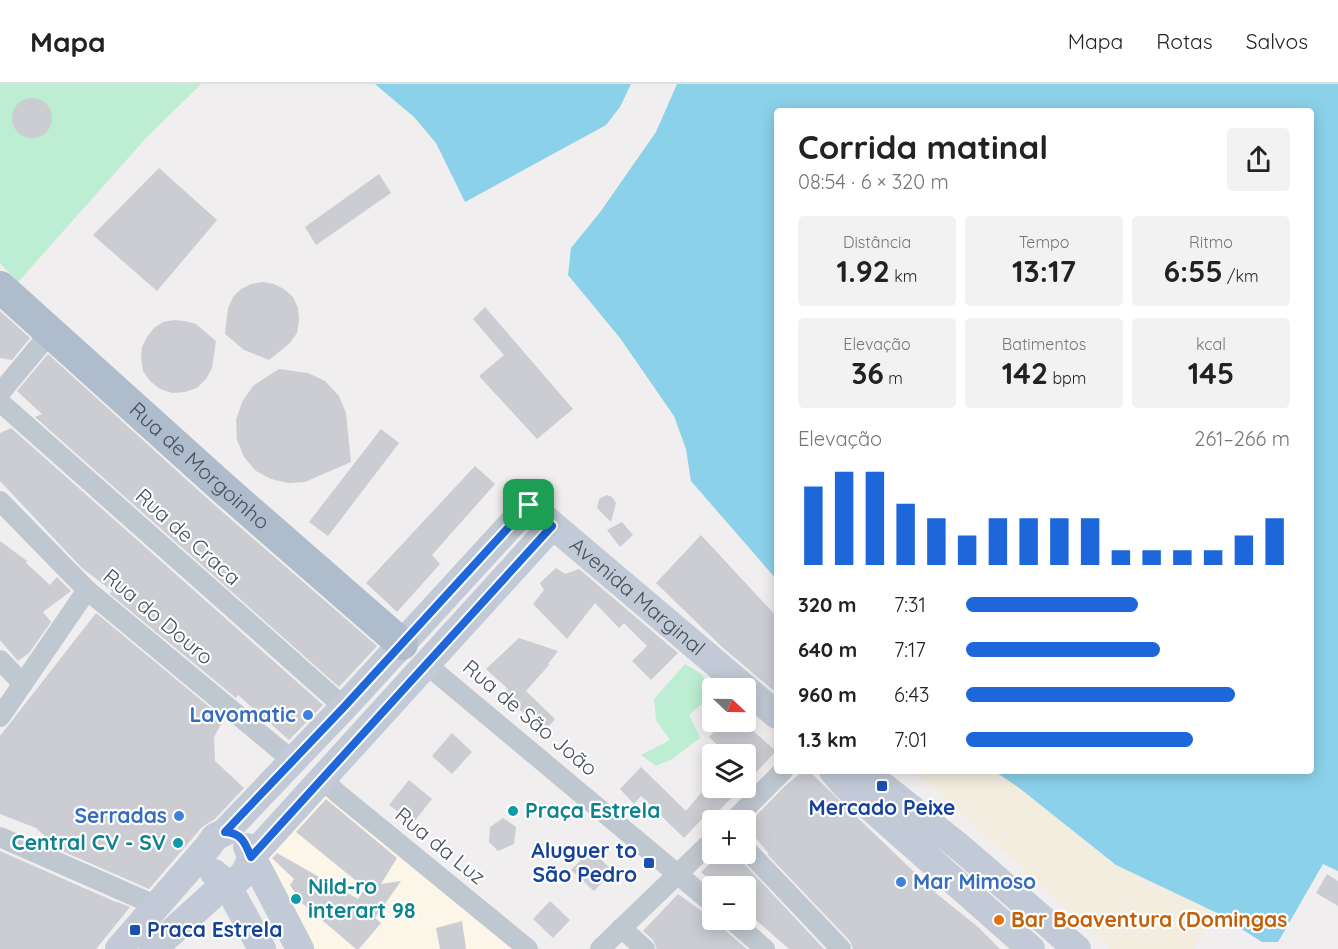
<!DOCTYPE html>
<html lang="pt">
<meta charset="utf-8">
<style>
:root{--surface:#fff;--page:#f2f2f2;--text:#222;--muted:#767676;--line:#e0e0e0;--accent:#1d67db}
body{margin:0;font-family:Quicksand,sans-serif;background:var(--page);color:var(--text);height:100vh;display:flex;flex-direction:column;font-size:22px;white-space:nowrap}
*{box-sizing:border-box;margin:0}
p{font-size:20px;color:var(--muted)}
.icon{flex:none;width:33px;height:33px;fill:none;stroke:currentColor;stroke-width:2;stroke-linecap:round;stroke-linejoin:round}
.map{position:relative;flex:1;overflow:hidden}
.drawer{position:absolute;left:774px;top:24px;width:540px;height:666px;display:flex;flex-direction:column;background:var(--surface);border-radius:6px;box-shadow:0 3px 15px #0003}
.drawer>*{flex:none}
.needle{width:39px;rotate:112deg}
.controls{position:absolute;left:702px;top:594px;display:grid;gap:12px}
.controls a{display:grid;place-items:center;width:54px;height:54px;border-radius:6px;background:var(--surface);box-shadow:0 3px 15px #0003;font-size:30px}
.pin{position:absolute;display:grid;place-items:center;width:51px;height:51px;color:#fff;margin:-26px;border-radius:12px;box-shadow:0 3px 9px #0006}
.round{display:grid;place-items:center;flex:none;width:63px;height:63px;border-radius:6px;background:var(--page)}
.head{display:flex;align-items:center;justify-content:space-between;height:102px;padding:0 24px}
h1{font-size:33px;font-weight:700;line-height:45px}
.stats{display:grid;grid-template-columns:repeat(3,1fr);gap:9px;height:102px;padding:6px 24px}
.stats div{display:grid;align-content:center;border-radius:6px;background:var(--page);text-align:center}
.stats b{font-size:30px;font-weight:700}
.stats small{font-size:16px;font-weight:400}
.stats p{font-size:16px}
.chart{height:168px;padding:12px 24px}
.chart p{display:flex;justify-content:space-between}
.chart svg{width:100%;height:108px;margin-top:6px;stroke:var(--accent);stroke-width:6}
ul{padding:0 24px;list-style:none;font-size:20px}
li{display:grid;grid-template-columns:96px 72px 1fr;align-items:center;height:45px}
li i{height:15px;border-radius:8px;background:var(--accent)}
header{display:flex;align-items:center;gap:36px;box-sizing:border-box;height:84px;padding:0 30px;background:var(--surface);border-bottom:2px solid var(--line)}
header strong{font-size:28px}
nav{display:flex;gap:33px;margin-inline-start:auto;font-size:21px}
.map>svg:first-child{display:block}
.commercial{fill:#fbf6e7}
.green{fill:#bdedd2}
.sand{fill:#f2eddf}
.water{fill:#8bd1e9}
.building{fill:#cbcdd3}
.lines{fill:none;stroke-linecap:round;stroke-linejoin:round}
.street{stroke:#bfc7d0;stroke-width:20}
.secondary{stroke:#c1cad6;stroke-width:28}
.primary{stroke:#aebccc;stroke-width:32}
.route-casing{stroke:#fff;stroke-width:12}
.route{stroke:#1d67db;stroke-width:8}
.shop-dot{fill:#3f7fe0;stroke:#fff;stroke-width:2}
.transit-dot{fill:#1a4fb4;stroke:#fff;stroke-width:2}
.culture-dot{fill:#0f9aa8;stroke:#fff;stroke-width:2}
.food-dot{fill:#e8710a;stroke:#fff;stroke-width:2}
.labels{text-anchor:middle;stroke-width:4.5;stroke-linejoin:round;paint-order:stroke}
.street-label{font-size:21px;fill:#46505b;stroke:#fff}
.shop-label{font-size:21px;font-weight:bold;fill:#366cbe;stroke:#fff;text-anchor:end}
.transit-label{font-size:21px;font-weight:bold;fill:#164399;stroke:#fff}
.culture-label{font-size:21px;font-weight:bold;fill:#0d838f;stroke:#fff;text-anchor:start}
.food-label{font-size:21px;font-weight:bold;fill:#c56008;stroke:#fff;text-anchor:start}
</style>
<header>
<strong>Mapa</strong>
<nav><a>Mapa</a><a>Rotas</a><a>Salvos</a></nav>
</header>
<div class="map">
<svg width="1338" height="865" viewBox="0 0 1338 865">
<rect width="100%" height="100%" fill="#f0eeee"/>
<polygon class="commercial" points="325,709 513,865 312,865 262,775"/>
<g class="green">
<polygon points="0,0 201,0 146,54 18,198 0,179"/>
<polygon points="685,580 702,590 712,611 689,631 700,654 672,675 656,682 641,671 670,656 656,636 654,615"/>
</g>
<polygon class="sand" points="915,687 994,687 1018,703 1116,781 1215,828 1193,865 1110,865"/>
<g class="water">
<polygon points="375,0 631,0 620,23 606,41 465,118 436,59 414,33"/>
<polygon points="677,0 1338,0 1338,787 1323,780 1278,858 1262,858 1215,828 1116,781 1018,703 994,687 1311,687 1311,27 777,27 777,496 691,397 686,365 674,332 620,254 568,191 571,164 601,127 656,48"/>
</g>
<g class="building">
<circle cx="32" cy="34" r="20"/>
<polygon points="159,84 217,136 157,207 93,151"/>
<polygon points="379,90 391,109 316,161 305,143"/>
<polygon points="263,198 274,200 284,205 293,213 298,224 299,236 297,249 290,259 269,276 244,266 225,250 228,224 233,213 241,205 251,200"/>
<polygon points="485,223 573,325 537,355 479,292 504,271 473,235"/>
<polygon points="0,227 30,254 12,276 0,274"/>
<polygon points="174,236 185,237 196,240 216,257 212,284 206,295 197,304 185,308 172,309 160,305 150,297 143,287 141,274 142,263 147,253 154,244 163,238"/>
<polygon points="48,270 210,417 377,562 339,603 35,333 42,330 17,307"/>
<polygon points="279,285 308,289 325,297 339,312 346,329 351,378 305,398 288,399 271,395 256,387 244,373 237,356 236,336 242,318 253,302"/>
<polygon points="11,344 323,621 289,656 238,611 236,614 110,510 112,507 81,483 0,397 0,349"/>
<polygon points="381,345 399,359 328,452 309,438"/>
<polygon points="475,382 495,400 432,471 440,480 397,528 366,499"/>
<polygon points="607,411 612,413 616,419 611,438 597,424 599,415"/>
<polygon points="622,438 633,451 620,463 607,446"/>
<polygon points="701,451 777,533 777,601 773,606 722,563 656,499"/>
<polygon points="0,457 27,477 26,479 50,501 57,493 71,507 43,528 51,538 29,569 18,577 0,556"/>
<polygon points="556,484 565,490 579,485 678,569 651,596 632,577 647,562 624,539 619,544 595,519 567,555 533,520 544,506 540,499"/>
<polygon points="96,529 224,635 214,653 215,677 244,704 215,735 202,743 149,805 60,766 36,744 0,730 0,652"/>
<polygon points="519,554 558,567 548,580 549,581 526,607 555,635 544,648 503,610 508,605 486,585"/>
<polygon points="724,638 743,638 776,667 746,699 746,670 727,670 709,653"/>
<polygon points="452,649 472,668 452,690 432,672"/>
<polygon points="641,683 686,727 705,704 741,704 706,740 702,735 684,754 641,712 634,720 620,705"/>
<polygon points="803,687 809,687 937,810 978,843 1000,865 853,865 850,857 767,770 769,770 746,742 783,704"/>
<polygon points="409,696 432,715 413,739 389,721"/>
<polygon points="326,715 397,774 381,800 401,797 375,834 381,839 359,865 356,865 302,819 290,801 294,795 272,774 277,769 358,815 365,804 296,748"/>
<polygon points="503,734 516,743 514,760 498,767 489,758 490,743"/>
<polygon points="591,766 613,787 594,807 571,786"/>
<polygon points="0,767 118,819 115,817 130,823 96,865 0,865"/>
<polygon points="721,770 735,770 824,865 789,865 746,827 746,802 718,802 701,788"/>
<polygon points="1327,790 1338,797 1338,822 1316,809"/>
<polygon points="678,810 707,831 747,865 657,865 653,856 643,847"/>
<polygon points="550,817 570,836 553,854 533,835"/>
<polygon points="462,837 466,865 440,865 436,844"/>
</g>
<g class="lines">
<g class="street">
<polyline points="0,309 50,249"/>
<polyline points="0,318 344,623"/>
<polyline points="0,417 87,506 293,677"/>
<polyline points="0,576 23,600"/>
<polyline points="426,580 712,819"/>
<polyline points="0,633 87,506"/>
<polyline points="323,695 336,708 528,865"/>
<polyline points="734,736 783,687"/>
<polyline points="0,753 157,822"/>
<polyline points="746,765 841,865"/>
<polyline points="732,836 765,865"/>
<polyline points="621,844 645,865"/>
<polyline points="600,865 712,757"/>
</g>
<g class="secondary">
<polyline points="746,605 777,631"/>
<polyline points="833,687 844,700 1031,865"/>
<polyline points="864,687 963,766 1077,865"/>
<polyline points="247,763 300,865"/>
<polyline points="214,789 226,799 262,865"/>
<path d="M226 799C241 798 247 787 251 773L552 442"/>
<path id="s1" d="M119 865 207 764 215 753 225 748 344 623 529 421 745 604"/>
<polyline points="153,865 226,799"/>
</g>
<path class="primary" id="s2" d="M0 203 222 403 402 560"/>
</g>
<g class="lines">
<defs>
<path id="route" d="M529 421 552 442 251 773C245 759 242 749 225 748L344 623Z"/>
</defs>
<use href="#route" class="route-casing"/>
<use href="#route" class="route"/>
</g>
<g class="shop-dot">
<circle cx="308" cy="631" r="6"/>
<circle cx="179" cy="732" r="6"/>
<circle cx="901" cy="798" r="6"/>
</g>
<g class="transit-dot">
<rect x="876" y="696" width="12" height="12" rx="3"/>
<rect x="643" y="773" width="12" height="12" rx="3"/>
<rect x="129" y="840" width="12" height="12" rx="3"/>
</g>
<g class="culture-dot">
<circle cx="513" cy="727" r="6"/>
<circle cx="178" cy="759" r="6"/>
<circle cx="296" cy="815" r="6"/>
</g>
<circle class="food-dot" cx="999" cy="836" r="6"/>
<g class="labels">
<g class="street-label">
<text dy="7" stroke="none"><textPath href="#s2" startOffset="268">Rua de Morgoinho</textPath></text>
<text transform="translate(188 453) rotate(42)" y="7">Rua de Craca</text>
<text dy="7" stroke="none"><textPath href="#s1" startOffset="747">Avenida Marginal</textPath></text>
<text transform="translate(158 533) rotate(40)" y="7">Rua do Douro</text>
<text transform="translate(530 634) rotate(40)" y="7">Rua de São João</text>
<text transform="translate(440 762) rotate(39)" y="7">Rua da Luz</text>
</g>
<g class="shop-label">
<text x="296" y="638">Lavomatic</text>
<text x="167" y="739">Serradas</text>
<text x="913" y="805" text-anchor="start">Mar Mimoso</text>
</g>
<g class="transit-label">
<text x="882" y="731">Mercado Peixe</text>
<text x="637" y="774" text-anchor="end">Aluguer to<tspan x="637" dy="24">São Pedro</tspan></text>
<text x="147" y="853" text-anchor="start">Praca Estrela</text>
</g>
<g class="culture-label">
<text x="525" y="734">Praça Estrela</text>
<text x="166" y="766" text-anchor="end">Central CV - SV</text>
<text x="308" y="810">Nild-ro<tspan x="308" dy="24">interart 98</tspan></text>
</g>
<g class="food-label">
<text x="1011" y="843">Bar Boaventura (Domingas</text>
</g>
</g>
</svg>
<div class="controls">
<a><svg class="needle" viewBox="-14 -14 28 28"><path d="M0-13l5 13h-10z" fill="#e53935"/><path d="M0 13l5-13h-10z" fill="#767676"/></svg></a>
<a><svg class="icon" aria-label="layers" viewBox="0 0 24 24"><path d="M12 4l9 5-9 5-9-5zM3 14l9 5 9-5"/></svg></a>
<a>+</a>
<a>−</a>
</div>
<div class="pin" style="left:529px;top:421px;background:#1e9e55"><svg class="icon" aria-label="arrive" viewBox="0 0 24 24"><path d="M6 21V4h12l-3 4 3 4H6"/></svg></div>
<section class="drawer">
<div class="head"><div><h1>Corrida matinal</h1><p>08:54 · 6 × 320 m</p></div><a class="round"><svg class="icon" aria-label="share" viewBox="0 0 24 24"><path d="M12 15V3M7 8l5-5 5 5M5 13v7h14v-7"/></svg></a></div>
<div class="stats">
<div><p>Distância</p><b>1.92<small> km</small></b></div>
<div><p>Tempo</p><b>13:17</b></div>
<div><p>Ritmo</p><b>6:55<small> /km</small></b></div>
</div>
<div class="stats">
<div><p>Elevação</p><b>36<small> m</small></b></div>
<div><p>Batimentos</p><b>142<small> bpm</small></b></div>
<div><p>kcal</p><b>145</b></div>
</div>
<div class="chart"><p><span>Elevação</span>261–266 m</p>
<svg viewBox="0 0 160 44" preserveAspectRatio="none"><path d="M5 44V12M15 44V6M25 44V6M35 44V19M45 44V25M55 44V32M65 44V25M75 44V25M85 44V25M95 44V25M105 44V38M115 44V38M125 44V38M135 44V38M145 44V32M155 44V25"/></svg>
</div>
<ul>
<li><b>320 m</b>7:31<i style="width:53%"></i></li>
<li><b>640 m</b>7:17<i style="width:60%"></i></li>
<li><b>960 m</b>6:43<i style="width:83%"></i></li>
<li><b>1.3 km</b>7:01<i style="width:70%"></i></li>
</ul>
</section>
</div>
